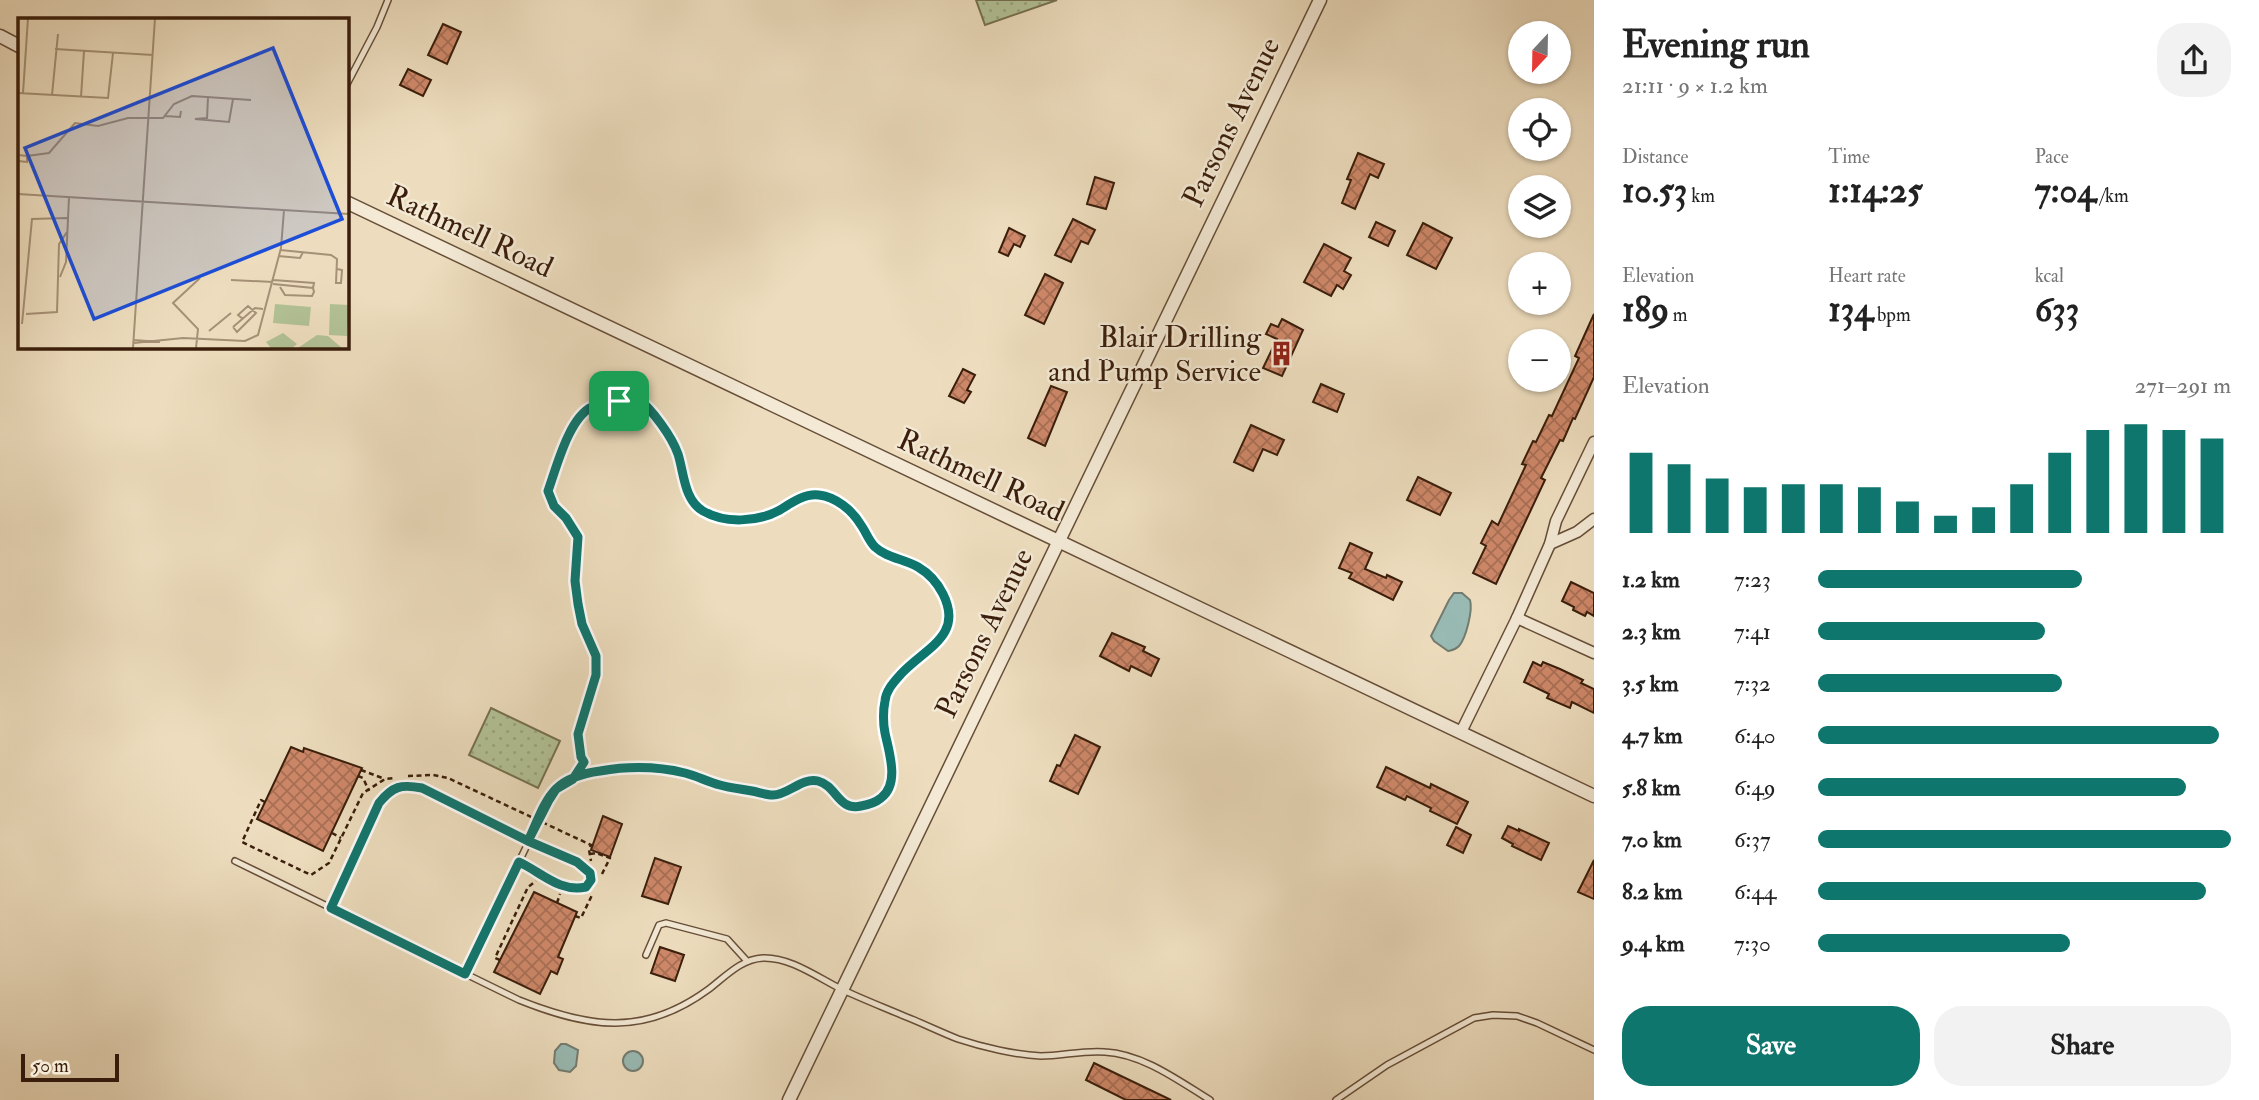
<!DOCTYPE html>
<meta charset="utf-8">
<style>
:root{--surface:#fff;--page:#f2f2f2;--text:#222;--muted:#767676;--accent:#0f766e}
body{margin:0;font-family:"IM FELL Double Pica",serif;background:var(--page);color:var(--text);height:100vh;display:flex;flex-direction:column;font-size:26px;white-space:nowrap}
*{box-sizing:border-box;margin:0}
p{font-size:23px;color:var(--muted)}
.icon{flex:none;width:38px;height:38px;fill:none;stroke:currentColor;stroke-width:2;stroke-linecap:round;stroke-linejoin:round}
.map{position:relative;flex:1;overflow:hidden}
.side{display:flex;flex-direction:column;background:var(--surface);width:665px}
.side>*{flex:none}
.needle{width:46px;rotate:202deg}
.tools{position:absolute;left:1508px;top:21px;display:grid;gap:14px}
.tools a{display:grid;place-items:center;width:63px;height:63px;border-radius:50%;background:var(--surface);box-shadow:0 2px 5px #0004;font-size:35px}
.scale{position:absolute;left:21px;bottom:18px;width:98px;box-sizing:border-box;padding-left:7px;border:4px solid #3a1e0b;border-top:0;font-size:19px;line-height:24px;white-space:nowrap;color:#3a1e0b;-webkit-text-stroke:5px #f3e9d5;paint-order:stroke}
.pin{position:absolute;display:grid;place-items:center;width:60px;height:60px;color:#fff;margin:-30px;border-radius:14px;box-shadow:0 4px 10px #0006}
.round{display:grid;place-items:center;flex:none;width:74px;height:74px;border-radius:28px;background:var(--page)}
.head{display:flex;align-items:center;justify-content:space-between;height:119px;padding:0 28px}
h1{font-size:38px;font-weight:700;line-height:52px}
.figures{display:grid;grid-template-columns:repeat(3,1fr);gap:10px;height:119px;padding:7px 28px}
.figures div{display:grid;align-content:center}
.figures b{font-size:35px;font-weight:700}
.figures small{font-size:19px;font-weight:400}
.figures p{font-size:19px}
.chart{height:196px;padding:14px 28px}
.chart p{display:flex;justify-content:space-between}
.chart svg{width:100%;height:126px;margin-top:7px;stroke:var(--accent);stroke-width:6}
.action{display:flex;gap:14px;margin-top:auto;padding:14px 28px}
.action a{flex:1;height:80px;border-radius:28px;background:var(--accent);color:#fff;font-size:28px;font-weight:700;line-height:80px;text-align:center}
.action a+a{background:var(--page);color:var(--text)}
ul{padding:0 28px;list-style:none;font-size:23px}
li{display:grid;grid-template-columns:112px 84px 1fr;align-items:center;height:52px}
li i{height:18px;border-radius:9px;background:var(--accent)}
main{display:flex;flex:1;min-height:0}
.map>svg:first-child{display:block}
.park{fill:url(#park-dots);stroke:#767050;stroke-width:2}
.water{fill:#99bbb5;stroke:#737c71;stroke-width:2}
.building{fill:url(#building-cross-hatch);stroke:#3a1e0b;stroke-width:2}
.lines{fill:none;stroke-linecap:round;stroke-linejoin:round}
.service-casing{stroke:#674e38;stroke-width:8}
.minor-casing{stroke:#674e38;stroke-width:13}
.tertiary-casing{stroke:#674e38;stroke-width:15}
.path{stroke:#3a1e0b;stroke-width:2.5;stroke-dasharray:5 3.5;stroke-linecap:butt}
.service{stroke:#f3e9d5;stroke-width:5}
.minor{stroke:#f3e9d5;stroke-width:10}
.tertiary{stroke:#f3e9d5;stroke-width:12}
.route-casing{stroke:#fff;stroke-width:14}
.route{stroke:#0f766e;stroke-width:9}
.labels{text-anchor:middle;stroke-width:5;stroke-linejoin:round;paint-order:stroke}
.street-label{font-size:30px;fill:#3a1e0b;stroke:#f3e9d5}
.poi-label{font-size:30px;fill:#3a1e0b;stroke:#f3e9d5;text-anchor:end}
.inset-road{fill:none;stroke:#a59176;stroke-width:2}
.view{fill:#1d4ed8;fill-opacity:0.15;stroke:#1d4ed8;stroke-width:3.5}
.inset-edge{fill:none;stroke:#3a1e0b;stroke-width:3.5}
</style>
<main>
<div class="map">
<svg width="1594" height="1100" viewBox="0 0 1594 1100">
<defs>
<pattern id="park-dots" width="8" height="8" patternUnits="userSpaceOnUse" patternTransform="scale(1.75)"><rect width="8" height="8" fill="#b2c296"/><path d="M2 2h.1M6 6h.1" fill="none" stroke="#9aa680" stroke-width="1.8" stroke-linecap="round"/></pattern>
<pattern id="building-cross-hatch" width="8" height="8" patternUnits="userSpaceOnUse" patternTransform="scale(1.75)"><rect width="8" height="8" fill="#ce8869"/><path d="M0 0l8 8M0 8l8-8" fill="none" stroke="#a86f55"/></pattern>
</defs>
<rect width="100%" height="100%" fill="#edddbe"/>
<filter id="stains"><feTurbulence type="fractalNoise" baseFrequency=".00286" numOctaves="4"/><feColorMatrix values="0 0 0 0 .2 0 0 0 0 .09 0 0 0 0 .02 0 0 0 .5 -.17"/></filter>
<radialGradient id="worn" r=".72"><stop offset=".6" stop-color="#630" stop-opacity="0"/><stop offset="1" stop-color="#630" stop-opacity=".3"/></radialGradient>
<g class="park">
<polygon points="976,0 1057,0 985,25"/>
<polygon points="491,708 560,741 538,788 469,755"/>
</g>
<g class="water">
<path d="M1454 593H1462L1470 600C1473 610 1466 638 1459 646 1455 650 1453 650 1448 651L1434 641 1431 636 1449 600Z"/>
<polygon points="561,1044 566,1044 578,1050 576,1066 570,1072 559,1070 554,1063 555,1051"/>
<circle cx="633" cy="1061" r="10"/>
</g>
<g class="building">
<polygon points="443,24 461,32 447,64 428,55"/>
<polygon points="408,69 431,80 423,96 400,85"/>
<polygon points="1358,153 1384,164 1378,178 1370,174 1355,209 1342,203 1351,180 1347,179"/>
<polygon points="1095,177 1114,183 1106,209 1087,204"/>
<polygon points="1073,219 1095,230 1088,244 1081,241 1071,262 1055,255"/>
<polygon points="1376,222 1395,231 1388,246 1369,237"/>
<polygon points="1423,223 1452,238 1436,269 1407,255"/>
<polygon points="1009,228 1025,236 1020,247 1014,244 1008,256 999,252"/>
<polygon points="1324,244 1351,258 1344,271 1351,275 1343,289 1337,285 1331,296 1304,282"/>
<polygon points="1045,274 1063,283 1044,324 1025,315"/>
<polygon points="1594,314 1594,377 1575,419 1573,418 1563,441 1560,440 1541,478 1545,480 1496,584 1473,573 1486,546 1481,543 1492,521 1498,525 1526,465 1522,464 1533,441 1536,442 1549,415 1552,416 1579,358 1575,356"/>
<polygon points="1282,319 1303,330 1282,376 1263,368 1277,339 1266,334 1271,324 1278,327"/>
<polygon points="963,369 975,375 967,390 971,392 964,403 949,396"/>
<polygon points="1321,384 1344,394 1337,412 1313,402"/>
<polygon points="1051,386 1067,392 1045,446 1028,438"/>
<polygon points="1251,425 1284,440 1277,455 1263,449 1253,471 1234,462"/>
<polygon points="1418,477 1451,493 1440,515 1407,500"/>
<polygon points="1350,543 1372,553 1365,569 1386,578 1387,575 1402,582 1393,600 1349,578 1352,573 1339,568"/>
<polygon points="1571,582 1594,593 1594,616 1587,612 1585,616 1573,610 1574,607 1562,601"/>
<polygon points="1112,633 1145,647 1143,651 1159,659 1151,676 1131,666 1129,671 1100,656"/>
<polygon points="1533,662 1541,666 1543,662 1560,669 1583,680 1581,683 1594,689 1594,713 1572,702 1570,708 1547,698 1549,694 1524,682"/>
<polygon points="1075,735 1100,747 1078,794 1050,781 1057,765 1060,766"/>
<polygon points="291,747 303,752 304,748 362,768 323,851 257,819"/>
<polygon points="1386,767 1430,788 1431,784 1468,802 1457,824 1430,811 1431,808 1407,796 1405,800 1377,787"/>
<polygon points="603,816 622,824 610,857 591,850"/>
<polygon points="1508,826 1519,831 1519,829 1549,843 1541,860 1512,846 1513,844 1502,838"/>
<polygon points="1456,827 1471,835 1463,853 1447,845"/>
<polygon points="655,858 681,867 668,904 642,896"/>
<polygon points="1594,860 1594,899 1578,892"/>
<polygon points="534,892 577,912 558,957 563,959 557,974 551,971 540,994 494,972"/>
<polygon points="660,947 684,955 675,981 651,973"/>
<polygon points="1094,1063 1171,1100 1126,1100 1086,1080"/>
</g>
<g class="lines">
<defs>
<g id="service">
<polyline points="346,86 377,27 388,0"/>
<path d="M235 861 519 1000C589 1028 644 1037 709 989 725 977 741 959 763 958 790 957 817 977 841 989 862 999 883 1007 904 1016 922 1023 940 1032 958 1039 982 1047 1016 1055 1041 1056 1062 1056 1084 1050 1105 1052 1143 1054 1179 1081 1210 1100"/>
<path d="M331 908 378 803C393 786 401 784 422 788L529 841 577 862 590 873C593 912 531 868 519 862"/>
<polyline points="646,955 659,925 666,923 727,939 747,961"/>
<polyline points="465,974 529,841"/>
<polyline points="1336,1100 1387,1065 1474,1018 1493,1015 1517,1016 1537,1023 1594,1050"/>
</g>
<g id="minor">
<polyline points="1550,544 1577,532 1594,519"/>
<polyline points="1517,618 1594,653"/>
<polyline points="1461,732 1517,618 1550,544 1556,521 1594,442"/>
</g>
<g id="tertiary">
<polyline points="0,36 19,46"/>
<polyline points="346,202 1594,796"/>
<polyline points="789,1100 1320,0"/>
</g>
</defs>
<use href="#service" class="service-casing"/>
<use href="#minor" class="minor-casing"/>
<use href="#tertiary" class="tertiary-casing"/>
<g class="path">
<polyline points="361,770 385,779"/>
<polyline points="358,776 363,778 369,791"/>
<polyline points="408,776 433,775 448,778 591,845 589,850 591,861"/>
<polyline points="573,779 584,762"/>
<polyline points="265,802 261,800 242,842 311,875 329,863 363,793 385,779 395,778"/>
<path d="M533 832C540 818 545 801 556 790 566 779 584 774 599 771 614 768 630 766 646 767 673 769 697 780 723 786 738 790 754 792 770 794 786 796 798 780 814 781 837 782 835 813 862 806 868 804 877 802 882 798 900 782 888 751 885 732 883 724 883 710 885 701 886 690 893 682 901 674 923 651 960 638 945 600 940 587 932 575 920 568 904 559 885 559 873 545 867 538 864 529 859 522 849 509 834 495 816 495 802 494 790 505 778 511 756 521 722 525 702 511 684 498 684 472 678 453 672 437 652 409 638 399 625 400 600 402 589 408 567 421 556 468 548 491L554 506 566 518 578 537 575 581 578 604 582 624 596 656V675L578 734 581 757 590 773"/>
<polyline points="332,833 341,838"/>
<polyline points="590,854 596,853 610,858 602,874"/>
<polyline points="557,903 560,894"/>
<polyline points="575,916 581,918 593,893"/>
<polyline points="500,960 495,958 528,887 536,881"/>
</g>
<use href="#service" class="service"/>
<use href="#minor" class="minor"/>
<use href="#tertiary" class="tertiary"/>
</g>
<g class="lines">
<defs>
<path id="route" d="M619 401C611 403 600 404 592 407 569 417 556 469 548 491L554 506 566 518 578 537 575 581 578 604 582 624 596 656V675L578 734 581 757 584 762 573 779 556 789 549 800 528 841 422 788C401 784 393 786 379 803L331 908 465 974 519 862C541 872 560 893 586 887L591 880 590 873 577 862 528 841C536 825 543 802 556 789 567 778 585 773 600 771 629 766 656 766 685 773 697 776 708 782 720 785 730 788 741 789 752 791 758 792 766 795 773 795 788 795 802 777 818 781 837 786 838 811 861 806 867 805 875 803 881 798 900 784 889 752 885 733 883 724 883 710 885 701 886 690 894 682 901 674 925 648 964 636 943 594 937 582 930 574 918 567 904 559 887 558 875 547 869 541 866 532 861 525 852 510 836 497 819 495 805 493 791 503 780 510 758 522 725 524 703 511 684 500 684 473 678 454 672 437 652 409 638 399L619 401"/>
</defs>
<use href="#route" class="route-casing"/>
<use href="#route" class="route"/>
</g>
<defs>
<symbol id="building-bare" viewBox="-9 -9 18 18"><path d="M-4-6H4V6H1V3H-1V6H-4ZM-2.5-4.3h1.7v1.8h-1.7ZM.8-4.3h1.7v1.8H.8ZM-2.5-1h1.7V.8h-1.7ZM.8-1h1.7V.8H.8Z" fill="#8f2418" stroke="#f3e9d5" stroke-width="2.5" paint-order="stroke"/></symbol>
</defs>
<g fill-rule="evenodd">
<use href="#building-bare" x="1264" y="336" width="35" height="35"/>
</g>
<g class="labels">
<g class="street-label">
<text transform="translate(1231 122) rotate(-64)" y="10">Parsons Avenue</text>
<text transform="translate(470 231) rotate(25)" y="10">Rathmell Road</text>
<text transform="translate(981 475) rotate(25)" y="10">Rathmell Road</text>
<text transform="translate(984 633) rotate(-64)" y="10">Parsons Avenue</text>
</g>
<g class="poi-label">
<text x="1261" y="347">Blair Drilling<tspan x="1261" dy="34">and Pump Service</tspan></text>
</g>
</g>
<g transform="translate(18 18)">
<rect width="331" height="331" fill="#edddbe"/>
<path d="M257 286 293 289 291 308 255 305ZM312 286 331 287 329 318 311 317ZM265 315 279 326 274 330H253L248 324ZM299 317 310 318 324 330H280Z" fill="#b2c296"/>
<path class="inset-road" d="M37 31 135 37M0 75 90 80 95 35M5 75 10 0M34 77 40 16M63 79 66 33M147 98 162 99 163 93M189 100 177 101 211 104 215 81M189 101 190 79M0 137 9 138V144L0 143M9 138 31 135 57 105 80 108 110 100H145L156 86 174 78 233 82M0 176 331 196M262 232 313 237 319 241 318 265H323L324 252 319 251M260 238 282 240 285 234M42 259 48 244 51 179M213 262 255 264M255 262 296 265 295 270M255 266 295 270 296 274 294 278 267 277 262 269M8 296 39 294 41 226 49 214M4 306 14 201 49 200M215 309 219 314 238 295 230 288 220 297 225 301M215 309 237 290 245 291M191 313 213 295M116 322 142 324M116 325 165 320 227 323 240 317 263 230 266 192M115 330 137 0M178 330 180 311 155 285 182 260"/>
<path class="view" d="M255 30 324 201 76 301 7 130Z"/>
<rect width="331" height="331" class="inset-edge"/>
</g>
<rect width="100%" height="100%" filter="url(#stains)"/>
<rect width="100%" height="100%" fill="url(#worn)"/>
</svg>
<div class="tools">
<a><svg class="needle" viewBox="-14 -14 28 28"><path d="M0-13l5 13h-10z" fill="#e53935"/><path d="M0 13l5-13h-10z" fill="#767676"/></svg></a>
<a><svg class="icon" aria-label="locate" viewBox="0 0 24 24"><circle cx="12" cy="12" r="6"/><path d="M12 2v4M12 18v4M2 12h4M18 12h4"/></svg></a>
<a><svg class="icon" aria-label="layers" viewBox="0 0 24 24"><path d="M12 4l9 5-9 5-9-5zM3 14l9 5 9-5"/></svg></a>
<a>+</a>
<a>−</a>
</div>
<div class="scale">50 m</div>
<div class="pin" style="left:619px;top:401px;background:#1e9e55"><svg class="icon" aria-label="arrive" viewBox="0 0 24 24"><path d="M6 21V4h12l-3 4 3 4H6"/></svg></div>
</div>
<section class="side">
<div class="head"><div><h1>Evening run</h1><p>21:11 · 9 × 1.2 km</p></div><a class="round"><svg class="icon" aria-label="share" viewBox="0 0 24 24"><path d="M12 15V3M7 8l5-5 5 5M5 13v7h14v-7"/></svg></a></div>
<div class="figures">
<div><p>Distance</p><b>10.53<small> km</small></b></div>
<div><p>Time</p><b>1:14:25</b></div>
<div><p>Pace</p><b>7:04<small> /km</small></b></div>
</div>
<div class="figures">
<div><p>Elevation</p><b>189<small> m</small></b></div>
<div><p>Heart rate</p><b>134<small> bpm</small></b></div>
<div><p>kcal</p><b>633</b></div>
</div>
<div class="chart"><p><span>Elevation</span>271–291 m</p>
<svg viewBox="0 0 160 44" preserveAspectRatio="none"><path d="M5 44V16M15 44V20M25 44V25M35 44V28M45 44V27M55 44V27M65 44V28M75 44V33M85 44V38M95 44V35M105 44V27M115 44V16M125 44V8M135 44V6M145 44V8M155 44V11"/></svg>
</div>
<ul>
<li><b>1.2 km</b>7:23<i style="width:64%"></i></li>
<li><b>2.3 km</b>7:41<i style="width:55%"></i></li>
<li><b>3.5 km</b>7:32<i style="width:59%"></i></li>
<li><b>4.7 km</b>6:40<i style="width:97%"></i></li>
<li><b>5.8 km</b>6:49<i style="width:89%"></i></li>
<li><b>7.0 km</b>6:37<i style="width:100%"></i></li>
<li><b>8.2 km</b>6:44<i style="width:94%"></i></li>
<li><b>9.4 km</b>7:30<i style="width:61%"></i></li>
</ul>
<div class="action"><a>Save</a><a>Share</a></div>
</section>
</main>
